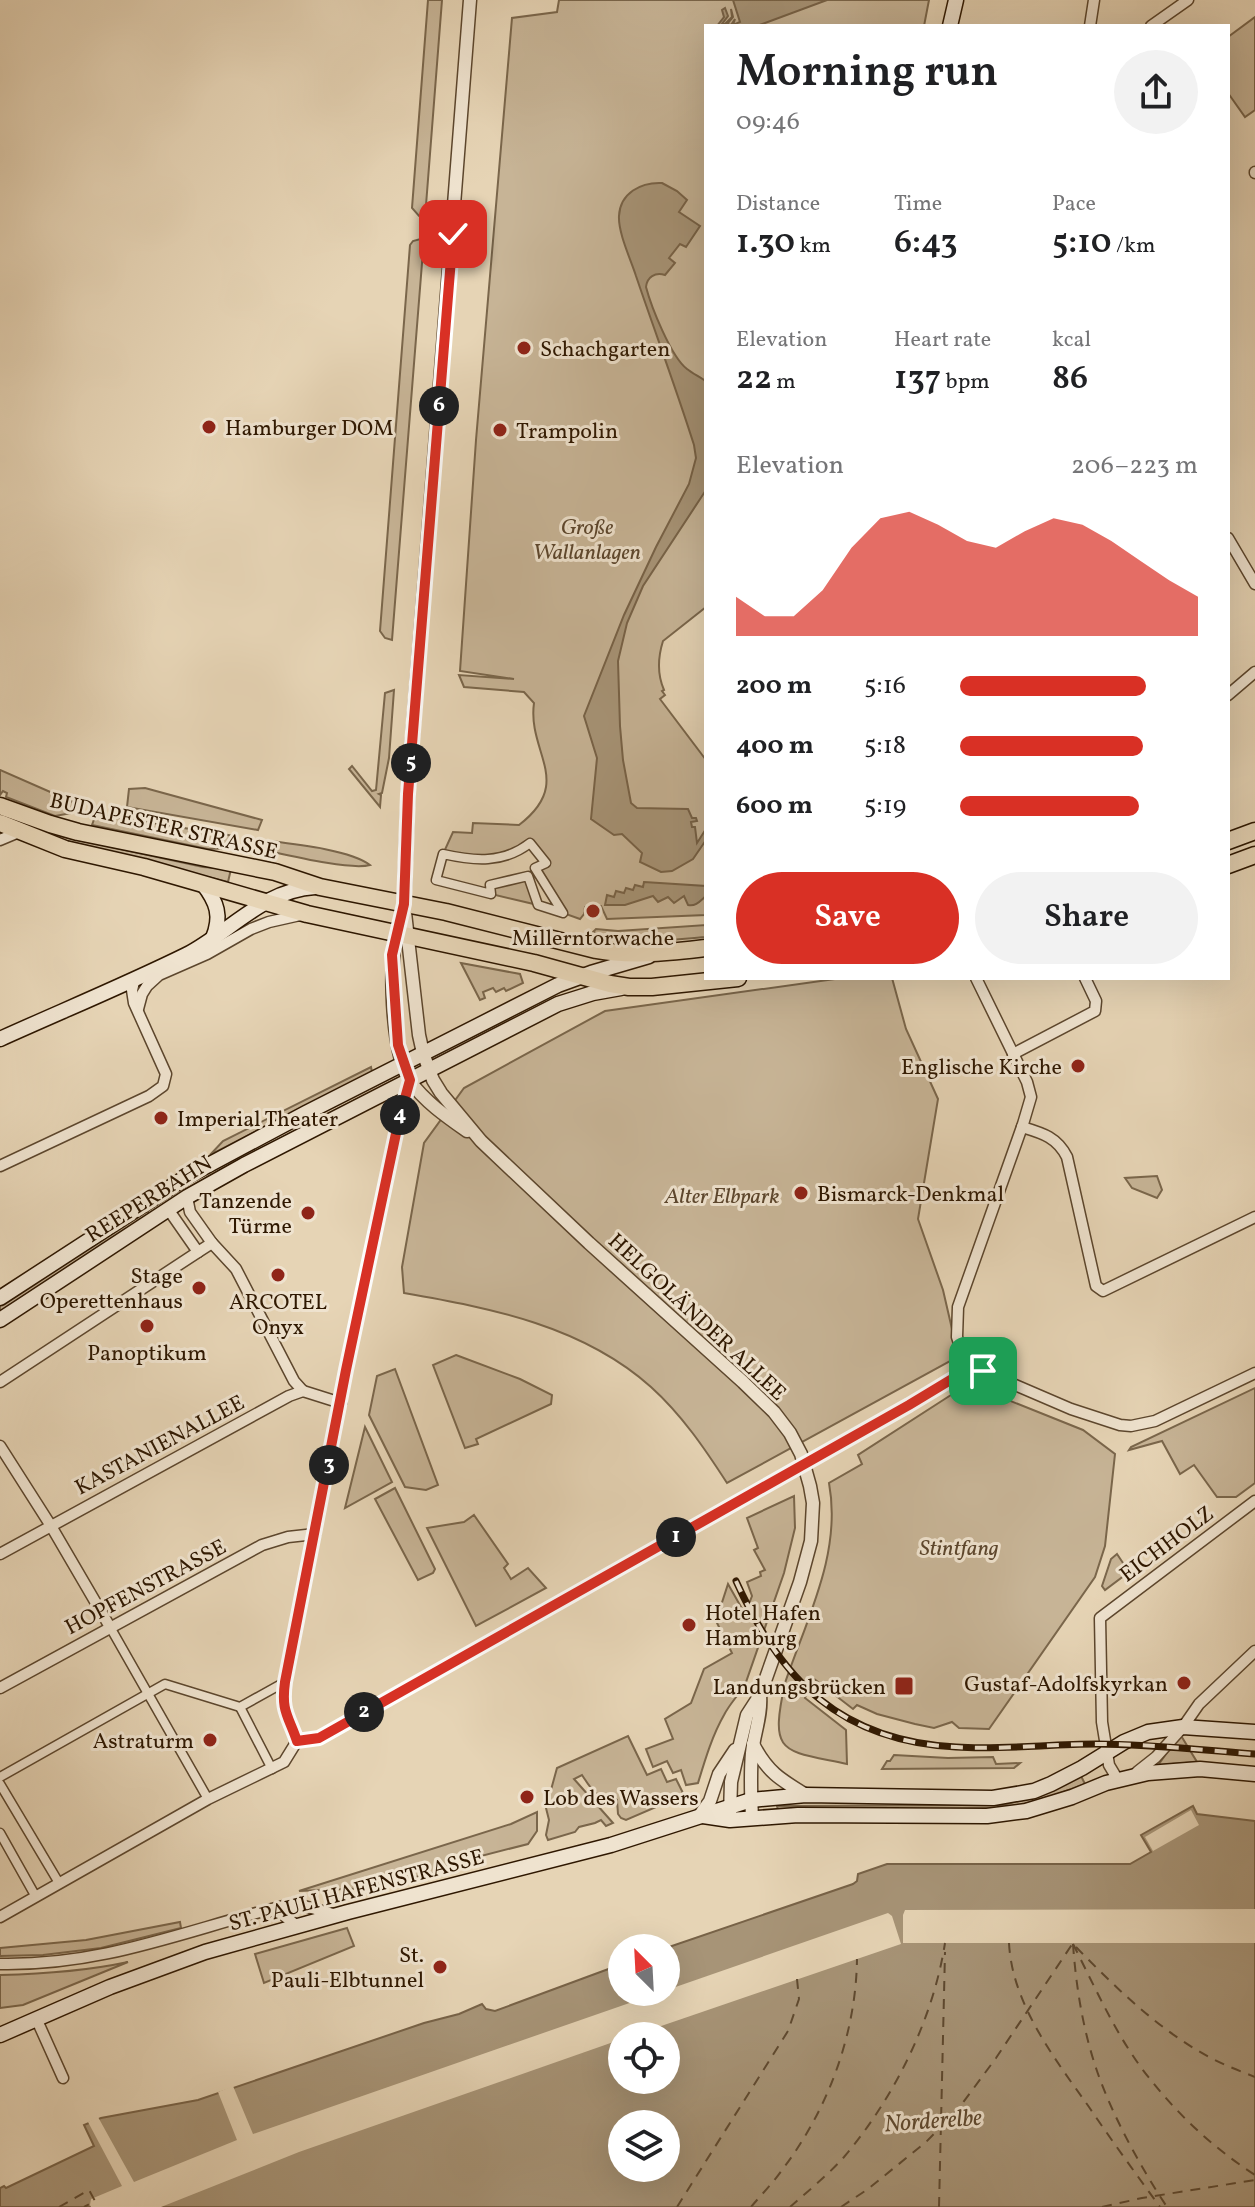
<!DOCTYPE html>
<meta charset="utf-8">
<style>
:root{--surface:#fff;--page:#f2f2f2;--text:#202124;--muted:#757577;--accent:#d93025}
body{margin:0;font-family:Vollkorn,serif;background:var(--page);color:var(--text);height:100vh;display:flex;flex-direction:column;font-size:30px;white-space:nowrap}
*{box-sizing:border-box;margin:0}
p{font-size:26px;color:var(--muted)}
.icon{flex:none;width:44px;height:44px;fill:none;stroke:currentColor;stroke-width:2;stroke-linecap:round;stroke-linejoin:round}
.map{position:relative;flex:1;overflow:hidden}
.sheet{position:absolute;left:704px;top:24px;width:526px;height:956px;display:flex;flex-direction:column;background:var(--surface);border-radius:0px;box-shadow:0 8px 32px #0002}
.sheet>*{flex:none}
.needle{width:52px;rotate:336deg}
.fabs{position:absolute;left:608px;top:1934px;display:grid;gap:16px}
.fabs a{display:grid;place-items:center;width:72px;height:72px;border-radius:50%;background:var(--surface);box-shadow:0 8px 32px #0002;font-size:40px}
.pin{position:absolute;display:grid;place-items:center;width:68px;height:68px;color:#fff;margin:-34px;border-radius:16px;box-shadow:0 4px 12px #0006}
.km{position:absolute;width:40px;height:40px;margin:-20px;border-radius:50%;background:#222;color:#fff;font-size:22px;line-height:40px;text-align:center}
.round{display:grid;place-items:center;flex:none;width:84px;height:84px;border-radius:42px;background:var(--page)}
.summary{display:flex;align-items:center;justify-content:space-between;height:136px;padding:0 32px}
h1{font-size:44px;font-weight:600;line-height:60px}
.figures{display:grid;grid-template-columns:repeat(3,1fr);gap:12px;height:136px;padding:8px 32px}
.figures div{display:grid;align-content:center}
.figures b{font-size:34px;font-weight:600}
.figures small{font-size:22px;font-weight:400}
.figures p{font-size:22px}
.chart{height:224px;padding:16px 32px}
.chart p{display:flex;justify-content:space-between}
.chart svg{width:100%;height:144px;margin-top:8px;fill:var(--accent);opacity:.7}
.primary-button{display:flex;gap:16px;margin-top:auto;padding:16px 32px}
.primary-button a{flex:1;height:92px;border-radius:48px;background:var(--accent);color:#fff;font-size:32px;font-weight:600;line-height:92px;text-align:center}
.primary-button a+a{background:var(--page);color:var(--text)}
ul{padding:0 32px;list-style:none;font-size:26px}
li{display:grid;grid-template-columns:128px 96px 1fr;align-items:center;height:60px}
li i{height:20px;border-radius:10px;background:var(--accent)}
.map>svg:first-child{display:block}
.green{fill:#c7b496;stroke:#7a664b;stroke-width:2}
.water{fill:#a79477;stroke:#776247;stroke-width:2;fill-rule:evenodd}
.pier{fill:#e6d4b5}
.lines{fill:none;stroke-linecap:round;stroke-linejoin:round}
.ferry{stroke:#5e4930;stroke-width:2;stroke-dasharray:10 8;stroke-linecap:butt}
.pedestrian-casing{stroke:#5c462d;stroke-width:11}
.minor-casing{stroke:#5c462d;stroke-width:13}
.tertiary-casing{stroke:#5c462d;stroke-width:15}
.secondary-casing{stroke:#2e1700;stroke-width:17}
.primary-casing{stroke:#2e1700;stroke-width:19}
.pedestrian{stroke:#efe3cf;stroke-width:8}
.minor{stroke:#efe3cf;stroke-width:10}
.tertiary{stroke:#efe3cf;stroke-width:12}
.secondary{stroke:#efe3cf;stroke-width:14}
.primary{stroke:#e6d4b5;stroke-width:16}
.rail-casing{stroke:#2e1700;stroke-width:7}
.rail{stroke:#efe3cf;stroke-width:4;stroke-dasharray:12;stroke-linecap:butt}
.minor-bridge-casing{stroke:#5c462d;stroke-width:13;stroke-linecap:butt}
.minor-bridge{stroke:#efe3cf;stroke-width:10}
.route-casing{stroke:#fff;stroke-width:16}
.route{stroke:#d93025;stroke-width:10}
.poi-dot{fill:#8f2418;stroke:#efe3cf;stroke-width:3}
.labels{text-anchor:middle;stroke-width:6;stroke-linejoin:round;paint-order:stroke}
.poi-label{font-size:22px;fill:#2e1700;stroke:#efe3cf;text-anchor:start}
.park-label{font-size:22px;font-style:italic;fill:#5c462d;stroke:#efe3cf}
.street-label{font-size:22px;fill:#2e1700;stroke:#efe3cf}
.water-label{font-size:24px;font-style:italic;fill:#5e4930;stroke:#efe3cf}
</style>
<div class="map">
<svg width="1255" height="2207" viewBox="0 0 1255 2207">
<rect width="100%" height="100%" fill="#e6d4b5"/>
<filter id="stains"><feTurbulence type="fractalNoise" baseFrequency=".0025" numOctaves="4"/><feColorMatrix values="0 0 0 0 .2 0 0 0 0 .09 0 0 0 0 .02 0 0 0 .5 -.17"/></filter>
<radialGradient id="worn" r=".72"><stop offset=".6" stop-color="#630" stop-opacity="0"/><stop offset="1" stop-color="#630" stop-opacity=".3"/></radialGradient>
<g class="green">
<polygon points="428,0 442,0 425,218 419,216 412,208"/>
<path d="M559 0H929L924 26H706V607L663 641C658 657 657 674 664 690L662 691 665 695 660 699 706 760V915L607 919 601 906 585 907 584 914 580 919 563 913 535 868 545 862 530 843 504 857 443 854 453 832 472 833 473 823 519 825C575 782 527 753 534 703L524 692 464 687 459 675 514 679 460 671 476 440 512 18 557 12Z"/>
<polygon points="1255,17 1255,110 1245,117 1228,93 1228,37"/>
<polygon points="424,238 392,640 385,638 380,631 410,245 413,241"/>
<polygon points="394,690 389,758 382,793 379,794 381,795 380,807 349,769 352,766 372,791 376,790 385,693"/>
<polygon points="0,770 73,802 72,813 55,816 6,797 7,793 3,791 0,795"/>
<polygon points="145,788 262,820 258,830 127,807 129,789"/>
<polygon points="0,813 56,835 203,867 231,869 228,882 56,840 0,816"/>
<polygon points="96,814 234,836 237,840 235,848 208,849 92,825"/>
<path d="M253 839C282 843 348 848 370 865 348 871 276 852 250 847L249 845Z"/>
<polygon points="528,876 538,905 491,894 490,885"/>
<path d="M706 925V937C665 940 633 947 593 932L596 929 618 931Z"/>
<polygon points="461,963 520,974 523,983 506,991 504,988 496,992 493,988 483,992 485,998 480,1000"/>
<path d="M842 978H892L906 1029 938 1099 918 1219 943 1290 952 1329 954 1359 727 1483C705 1449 682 1415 651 1387 583 1326 491 1308 404 1293L402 1267 424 1143 464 1088 605 1011Z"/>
<polygon points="371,1067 372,1072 210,1155 223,1141"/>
<polygon points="1157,1176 1162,1190 1157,1198 1132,1188 1125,1178"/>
<polygon points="146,1209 149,1214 0,1313 0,1304"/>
<polygon points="456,1355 520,1379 552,1395 551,1404 476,1439 478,1444 465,1448 433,1365"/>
<polygon points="395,1369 438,1485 426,1490 405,1487 369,1415 377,1376"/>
<path d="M968 1384 1083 1430 1115 1454 1105 1546 1095 1577 989 1729 959 1728 952 1722 934 1728 915 1724 877 1714 857 1705 853 1709 813 1678 805 1698 846 1730 847 1764C782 1750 769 1756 785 1683 807 1618 842 1553 829 1483L862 1464 858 1455Z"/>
<polygon points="1255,1388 1255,1483 1236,1497 1217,1497 1194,1465 1180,1474 1162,1441 1129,1450 1131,1447"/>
<polygon points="365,1427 392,1482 345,1508"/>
<polygon points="395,1488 435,1569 433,1573 418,1580 375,1499"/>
<path d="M794 1496 795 1528 784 1573 746 1682C740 1694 730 1703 724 1715 712 1736 705 1760 698 1783L686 1785 681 1770 673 1773 667 1761 653 1767 646 1749 673 1739 665 1719 691 1703 704 1669 732 1653 716 1621 728 1584 745 1614 752 1596 747 1582 761 1576 760 1572 765 1570 754 1550 758 1548 747 1518Z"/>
<polygon points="474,1515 508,1564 504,1568 511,1579 528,1568 546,1588 476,1626 427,1528 464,1522"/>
<polygon points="1117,1554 1129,1572 1105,1590 1102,1586 1111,1559"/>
<polygon points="1180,1734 1197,1762 1159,1765 1159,1764"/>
<path d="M628 1736 647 1775 661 1769 667 1782 676 1779 684 1795 626 1820 621 1818 618 1814 617 1800 614 1797C597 1801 590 1787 582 1775L574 1779 613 1823 606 1826 601 1820 595 1823 579 1827 575 1832 548 1840 546 1835 549 1820 546 1808 557 1768Z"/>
<polygon points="894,1755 948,1758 993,1757 996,1764 1020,1763 1014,1768 882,1769 887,1761 890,1761"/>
<polygon points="1081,1776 1085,1784 1036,1802 1004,1808 778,1810 777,1806 1003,1805 1035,1797"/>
<polygon points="537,1812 537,1831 528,1844 477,1857 475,1863 369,1888 299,1891 511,1824"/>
<polygon points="180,1922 181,1928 101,1948 43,1955 0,1956 0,1948 86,1940"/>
<polygon points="347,1928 354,1946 264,1983 255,1954"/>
<path d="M128 1962 23 2005 0 2008V1975C43 1974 86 1971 128 1962Z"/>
</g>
<g class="water">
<polygon points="733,0 827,0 757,26 717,26 724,17 722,10 725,8 728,16 722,24 725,24 732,17 731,9 733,17 727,24 731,25 735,19 733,25 740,22"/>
<path d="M662 183 677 191 687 200 679 212 700 226 686 247 680 244 669 258 675 263 665 275C655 272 647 277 646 287 651 306 671 357 687 369 692 373 698 376 704 380L706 377V490L643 586 627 623 618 661 620 726 623 760 631 803 637 808 688 809 692 818H696L697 821 691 822 692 827H695L697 843 706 829V840L693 859 672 871 661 872 640 862 642 853 622 834 614 835 591 819 597 758 584 716 624 615 656 547 689 484 696 458 694 445C676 388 655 332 636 276 631 260 618 233 619 216 620 193 641 182 662 183Z"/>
<path d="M644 882 706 886V896C701 900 696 907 688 905L684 896 674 903 668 897 658 902 653 896 625 905H605L607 895 614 897 616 891 624 893 626 888 633 890 635 885 643 887Z"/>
<path d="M1193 1806 1197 1814 1255 1821V2207H0V2188L4 2186 6 2188 94 2146 84 2125 101 2118 198 2100 424 2023 459 2014 482 2004 486 2009 495 2011 622 1964V1992H666V1948L853 1884 857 1881 858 1874 887 1864H1130L1151 1852 1141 1835ZM622 2036H666V2080H622ZM622 2124H666V2168H622Z"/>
</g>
<g class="pier">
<polygon points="1191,1810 1199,1825 1153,1851 1145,1837"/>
<polygon points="1255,1909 1255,1943 903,1943 903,1915 905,1910"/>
<polygon points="888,1913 892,1916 901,1944 632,2036 622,2036 622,2039 299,2152 161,2207 91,2207 90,2205 91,2199 122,2186 88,2122 98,2117 134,2182 237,2140 218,2092 233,2086 253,2134"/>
</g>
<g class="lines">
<g class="ferry">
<path d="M1009 1943C1012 2004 1055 2059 1089 2107 1112 2141 1136 2174 1160 2207"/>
<path d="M1073 1944C1096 1989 1118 2040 1150 2079 1180 2117 1215 2149 1255 2175"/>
<path d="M1073 1944C1076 1987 1083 2030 1097 2071 1112 2115 1141 2168 1167 2207"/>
<path d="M1076 1947C1116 1988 1159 2030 1209 2057 1224 2065 1240 2071 1255 2077"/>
<polyline points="59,2207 89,2190 95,2201 84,2207"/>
<polyline points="677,2207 788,2031 799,1999 797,1979"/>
<path d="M751 2207C761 2195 773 2183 782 2170 828 2110 856 2034 857 1959"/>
<path d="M790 2207C808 2191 828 2175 844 2157 894 2098 933 2020 945 1943"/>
<polyline points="841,2207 868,2189 926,2142 959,2108 996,2058 1073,1943"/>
<polyline points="939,2207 945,1952"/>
<polyline points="1102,2207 1142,2198 1255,2180"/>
</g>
<defs>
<g id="pedestrian">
<path d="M530 843 546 863 535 868 563 913 538 905 528 876 490 885 491 894 436 880 443 854C474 861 503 864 530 843Z"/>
<polyline points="110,1627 208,1799"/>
<polyline points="240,1707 272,1769"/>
<polyline points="0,1777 165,1684 240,1707 285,1682"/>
<polyline points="0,1784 59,1883"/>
<polyline points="0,1833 36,1897"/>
</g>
<g id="minor">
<polyline points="1090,26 1094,0"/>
<polyline points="1151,26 1188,0"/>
<polyline points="1255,173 1255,172"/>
<polyline points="1228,538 1255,584"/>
<polyline points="1228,695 1255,672"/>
<polyline points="0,840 19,832"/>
<polyline points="138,1009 142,994 147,986 159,975 207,954 251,929 269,922 300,915"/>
<polyline points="1013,1054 1095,1011 1096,1001 1085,978"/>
<path d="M1022 1127C1042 1133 1057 1137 1067 1157L1096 1286 1103 1291 1255 1217"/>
<polyline points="0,1166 149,1096 163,1086 166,1074 134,1003 132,990 135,978"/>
<polyline points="168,1209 198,1252 212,1243 190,1212 187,1197"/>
<polyline points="212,1243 236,1269 294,1381 303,1391"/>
<polyline points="966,1364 957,1337 958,1307 1023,1124 1031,1097 1027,1082 976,978"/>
<polyline points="966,1364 1071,1409 1120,1425 1131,1426 1155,1421 1255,1373"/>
<polyline points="0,1382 198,1252"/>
<polyline points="845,1441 955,1378 962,1373 966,1364"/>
<polyline points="0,1446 51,1526 110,1627"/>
<polyline points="0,1554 289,1396 303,1391 341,1403"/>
<polyline points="0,1688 262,1545 288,1537 315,1534"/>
<path d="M297 1741C288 1716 281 1710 285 1682L346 1370 398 1124 410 1080"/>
<polyline points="297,1741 319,1738 766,1486"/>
<polyline points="1137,1772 1156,1757 1183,1727 1199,1704 1255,1651"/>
<polyline points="1118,1780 1109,1765 1102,1722 1100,1618 1255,1501"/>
<polyline points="272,1911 282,1914 297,1926"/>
<polyline points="0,1917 208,1799 284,1762 297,1741"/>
<path d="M0 1964C106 1966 188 1929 287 1905L304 1906 337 1915"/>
<polyline points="36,2018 63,2078"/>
</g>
<g id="tertiary">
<polyline points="470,0 408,794 404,904 419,1035 423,1053 433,1080 441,1093 481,1141 589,1243 743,1382 774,1412 790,1433 801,1454 810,1486 813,1503 811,1541 800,1582 760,1695 747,1715 731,1782 730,1814"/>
<path d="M398 926C388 959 391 1052 410 1081 424 1101 447 1117 467 1131"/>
<path d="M753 1744C767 1772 781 1780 806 1795"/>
<polyline points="700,1815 710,1801 719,1774 735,1750"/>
<path d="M752 1818C751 1796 750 1775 752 1753 754 1733 762 1715 760 1695"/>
</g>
<g id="secondary">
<polyline points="950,26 956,0"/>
<path d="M203 884C217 902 222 916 213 938"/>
<path d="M0 1039C62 1011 125 985 186 955 229 933 263 890 315 887"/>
<polyline points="0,1298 186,1177 306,1113 558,985 591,973 649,956"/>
<polyline points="0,1320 187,1197 244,1165 558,1004 593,993 621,988"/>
<polyline points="703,1816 730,1820 798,1815 987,1816 1026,1811 1072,1797 1106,1783 1148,1773 1200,1769 1255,1774"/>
<polyline points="0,2035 110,1987 205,1952 348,1912 611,1845 751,1800 806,1795 993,1798 1034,1791 1051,1784 1082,1768 1124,1742 1148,1732 1183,1727 1255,1732"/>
</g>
<g id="primary">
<path d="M0 806 50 824 78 832 275 872 320 887 446 912 596 950C632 957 670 952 706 948"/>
<polyline points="0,823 65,849 144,867 307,914 534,963 610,984 629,987 652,987 738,978"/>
<polyline points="1228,841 1255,831"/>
<polyline points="1228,865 1255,855"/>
</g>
</defs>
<use href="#pedestrian" class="pedestrian-casing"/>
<use href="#minor" class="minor-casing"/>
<use href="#tertiary" class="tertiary-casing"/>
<use href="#secondary" class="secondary-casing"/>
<use href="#primary" class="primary-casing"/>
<use href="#pedestrian" class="pedestrian"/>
<use href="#minor" class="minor"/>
<use href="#tertiary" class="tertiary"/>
<use href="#secondary" class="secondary"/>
<use href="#primary" class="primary"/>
<defs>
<path id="rail" d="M736 1581C781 1681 841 1741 956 1747 1002 1750 1050 1744 1096 1744 1149 1744 1202 1750 1255 1754"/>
</defs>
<use href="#rail" class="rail-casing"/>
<use href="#rail" class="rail"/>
<defs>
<polyline id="minor-bridge" points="766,1486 845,1441"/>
</defs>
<use href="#minor-bridge" class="minor-bridge-casing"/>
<use href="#minor-bridge" class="minor-bridge"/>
</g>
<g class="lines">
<defs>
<path id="route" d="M453 234 408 794 404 904 392 955 398 1045 410 1080 398 1124 346 1370 285 1682C281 1711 288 1715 297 1741L319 1738 909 1405 962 1373 966 1364 983 1371"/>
</defs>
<use href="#route" class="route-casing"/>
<use href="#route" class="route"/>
</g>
<g class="poi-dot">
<circle cx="524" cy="348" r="8"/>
<circle cx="209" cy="427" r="8"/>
<circle cx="500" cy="430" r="8"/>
<circle cx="593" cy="911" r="8"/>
<circle cx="1078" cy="1066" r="8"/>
<circle cx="161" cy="1118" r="8"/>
<circle cx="801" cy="1193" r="8"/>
<circle cx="308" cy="1213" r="8"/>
<circle cx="278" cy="1275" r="8"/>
<circle cx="199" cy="1288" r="8"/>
<circle cx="147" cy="1326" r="8"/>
<circle cx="689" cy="1625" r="8"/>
<circle cx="1184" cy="1683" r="8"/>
<rect x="894" y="1676" width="20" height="20" rx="4"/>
<circle cx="210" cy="1740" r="8"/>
<circle cx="527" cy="1797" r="8"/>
<circle cx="440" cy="1967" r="8"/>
</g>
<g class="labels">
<g class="poi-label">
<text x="540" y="356">Schachgarten</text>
<text x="225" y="435">Hamburger DOM</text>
<text x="516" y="438">Trampolin</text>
<text x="593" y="945" text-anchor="middle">Millerntorwache</text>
<text x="1062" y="1074" text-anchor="end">Englische Kirche</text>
<text x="177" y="1126">Imperial Theater</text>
<text x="817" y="1201">Bismarck-Denkmal</text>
<text x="292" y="1208" text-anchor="end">Tanzende<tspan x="292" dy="25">Türme</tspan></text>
<text x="183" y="1283" text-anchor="end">Stage<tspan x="183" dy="25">Operettenhaus</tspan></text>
<text x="278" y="1309" text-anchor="middle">ARCOTEL<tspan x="278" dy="25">Onyx</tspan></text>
<text x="147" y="1360" text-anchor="middle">Panoptikum</text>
<text x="705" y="1620">Hotel Hafen<tspan x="705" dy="25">Hamburg</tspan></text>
<text x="1168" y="1691" text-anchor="end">Gustaf-Adolfskyrkan</text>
<text x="886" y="1694" text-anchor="end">Landungsbrücken</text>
<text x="194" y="1748" text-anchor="end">Astraturm</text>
<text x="543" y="1805">Lob des Wassers</text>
<text x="424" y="1962" text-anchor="end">St.<tspan x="424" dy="25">Pauli-Elbtunnel</tspan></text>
</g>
<g class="park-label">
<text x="587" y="534">Große<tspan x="587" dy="25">Wallanlagen</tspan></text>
<text x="722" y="1203">Alter Elbpark</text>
<text x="959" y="1555">Stintfang</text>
</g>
<g class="street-label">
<text transform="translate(164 825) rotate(13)" y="8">BUDAPESTER STRASSE</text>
<text transform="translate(148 1198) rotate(-32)" y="8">REEPERBAHN</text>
<text transform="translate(698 1316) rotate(43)" y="8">HELGOLÄNDER ALLEE</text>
<text transform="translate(159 1444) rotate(-28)" y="8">KASTANIENALLEE</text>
<text transform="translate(1166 1543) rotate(-37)" y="8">EICHHOLZ</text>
<text transform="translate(145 1586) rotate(-28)" y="8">HOPFENSTRASSE</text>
<text transform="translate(356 1889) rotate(-15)" y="8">ST. PAULI HAFENSTRASSE</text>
</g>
<g class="water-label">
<text transform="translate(933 2120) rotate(-4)" y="8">Norderelbe</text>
</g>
</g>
<rect width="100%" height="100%" filter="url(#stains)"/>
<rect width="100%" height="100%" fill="url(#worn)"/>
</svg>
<div class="fabs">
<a><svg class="needle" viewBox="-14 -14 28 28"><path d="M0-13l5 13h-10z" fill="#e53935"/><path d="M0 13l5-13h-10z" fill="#757577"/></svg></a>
<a><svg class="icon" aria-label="locate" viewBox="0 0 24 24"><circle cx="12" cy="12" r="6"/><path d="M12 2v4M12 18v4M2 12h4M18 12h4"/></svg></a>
<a><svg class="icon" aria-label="layers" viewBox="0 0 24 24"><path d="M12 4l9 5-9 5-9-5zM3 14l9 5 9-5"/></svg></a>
</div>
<div class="pin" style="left:983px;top:1371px;background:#1e9e55"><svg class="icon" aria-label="arrive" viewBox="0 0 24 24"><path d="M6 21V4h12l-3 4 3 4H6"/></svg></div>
<div class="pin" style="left:453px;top:234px;background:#d93025"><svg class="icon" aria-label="check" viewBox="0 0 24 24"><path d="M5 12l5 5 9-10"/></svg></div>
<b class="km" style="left:676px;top:1537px">1</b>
<b class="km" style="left:364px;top:1712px">2</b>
<b class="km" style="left:329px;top:1465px">3</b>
<b class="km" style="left:400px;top:1115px">4</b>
<b class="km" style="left:411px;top:763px">5</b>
<b class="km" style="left:439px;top:406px">6</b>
<section class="sheet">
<div class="summary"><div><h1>Morning run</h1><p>09:46</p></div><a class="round"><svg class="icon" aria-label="share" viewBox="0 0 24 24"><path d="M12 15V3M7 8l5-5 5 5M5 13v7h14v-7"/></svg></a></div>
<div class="figures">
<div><p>Distance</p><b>1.30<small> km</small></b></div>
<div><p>Time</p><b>6:43</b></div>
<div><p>Pace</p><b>5:10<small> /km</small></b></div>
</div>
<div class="figures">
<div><p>Elevation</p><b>22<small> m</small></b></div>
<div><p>Heart rate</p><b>137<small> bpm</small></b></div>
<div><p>kcal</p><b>86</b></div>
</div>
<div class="chart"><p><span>Elevation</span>206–223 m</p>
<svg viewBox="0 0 160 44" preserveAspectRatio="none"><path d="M0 44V32L10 38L20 38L30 30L40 17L50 8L60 6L70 10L80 15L90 17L100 12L110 8L120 10L130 15L140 21L150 27L160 32V44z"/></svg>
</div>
<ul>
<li><b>200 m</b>5:16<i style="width:78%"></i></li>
<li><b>400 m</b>5:18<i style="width:77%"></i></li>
<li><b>600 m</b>5:19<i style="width:75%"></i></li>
</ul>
<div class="primary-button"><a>Save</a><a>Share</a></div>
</section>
</div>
